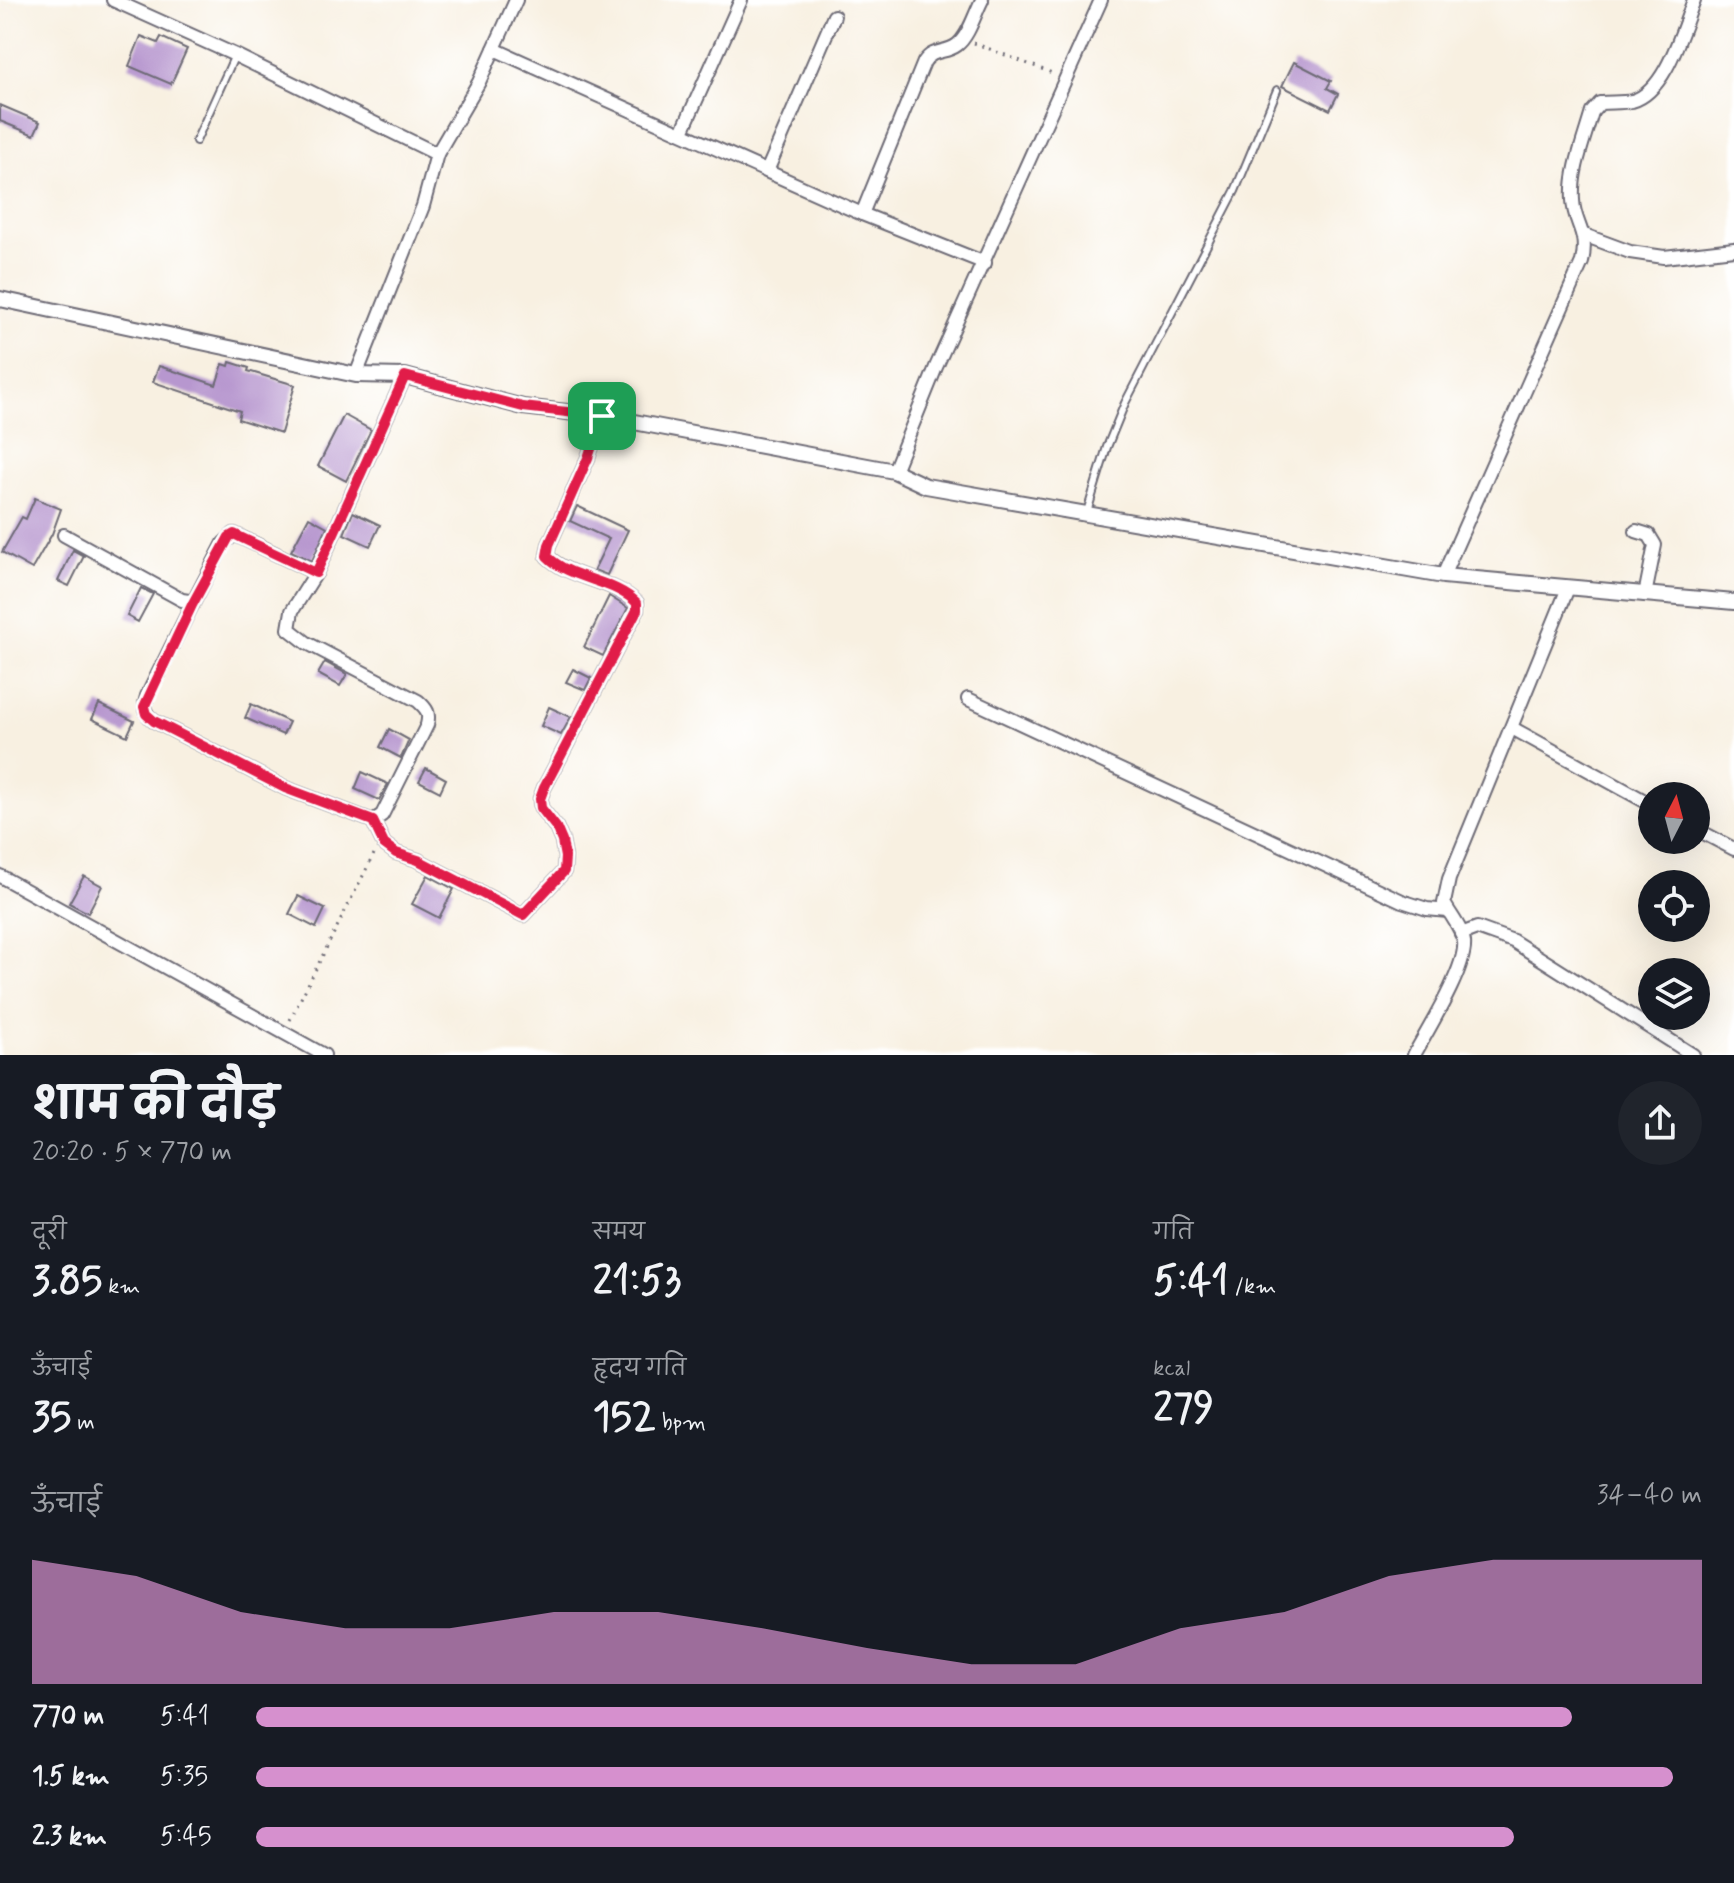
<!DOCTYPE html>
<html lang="hi">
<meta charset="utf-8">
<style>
:root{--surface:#171b24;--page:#20242c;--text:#f1f3f6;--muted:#9ea1a6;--accent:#d690ce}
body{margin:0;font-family:Mynerve,"Playpen Sans Deva",sans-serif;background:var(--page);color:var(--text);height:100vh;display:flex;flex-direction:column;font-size:30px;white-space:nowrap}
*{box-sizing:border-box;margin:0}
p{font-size:26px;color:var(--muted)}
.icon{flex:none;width:44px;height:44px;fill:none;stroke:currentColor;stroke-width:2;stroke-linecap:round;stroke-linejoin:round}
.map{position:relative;height:1055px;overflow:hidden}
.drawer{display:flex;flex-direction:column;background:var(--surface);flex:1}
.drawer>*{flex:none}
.needle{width:52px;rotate:6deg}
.fabs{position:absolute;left:1638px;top:782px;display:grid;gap:16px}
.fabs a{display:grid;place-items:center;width:72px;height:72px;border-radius:50%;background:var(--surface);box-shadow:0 8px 32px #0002;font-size:40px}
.pin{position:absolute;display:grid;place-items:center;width:68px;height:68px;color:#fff;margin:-34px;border-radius:16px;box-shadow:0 4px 12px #0006}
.round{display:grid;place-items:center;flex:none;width:84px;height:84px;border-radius:42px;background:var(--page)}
.overview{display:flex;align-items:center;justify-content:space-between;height:136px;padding:0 32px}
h1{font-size:44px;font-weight:700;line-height:60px}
.stats{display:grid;grid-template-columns:repeat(3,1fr);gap:12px;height:136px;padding:8px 32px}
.stats div{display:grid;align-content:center}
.stats b{font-size:40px;font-weight:700}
.stats small{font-size:22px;font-weight:400}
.stats p{font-size:22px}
.chart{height:224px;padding:16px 32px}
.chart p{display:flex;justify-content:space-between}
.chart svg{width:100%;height:144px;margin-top:8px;fill:var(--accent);opacity:.7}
ul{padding:0 32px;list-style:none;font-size:26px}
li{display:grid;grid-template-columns:128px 96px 1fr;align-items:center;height:60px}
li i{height:20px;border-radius:10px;background:var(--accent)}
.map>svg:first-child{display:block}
.building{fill:#b797cf}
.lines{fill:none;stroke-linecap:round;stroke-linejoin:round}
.service-casing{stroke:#6d6a75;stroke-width:10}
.minor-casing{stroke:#6d6a75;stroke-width:16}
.tertiary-casing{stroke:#6d6a75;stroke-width:18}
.path{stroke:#6d6a75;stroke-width:3;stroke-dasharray:2 6;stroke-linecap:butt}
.service{stroke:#fff;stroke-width:6}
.minor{stroke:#fff;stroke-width:12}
.tertiary{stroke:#fff;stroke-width:14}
.route-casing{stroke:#fff;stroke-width:16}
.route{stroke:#e11d48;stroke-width:10}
</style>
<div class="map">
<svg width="1734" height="1055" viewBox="0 0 1734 1055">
<rect width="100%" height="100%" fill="#fff"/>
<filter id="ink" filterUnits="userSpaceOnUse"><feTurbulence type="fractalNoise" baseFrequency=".0125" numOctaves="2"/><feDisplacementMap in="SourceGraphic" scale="16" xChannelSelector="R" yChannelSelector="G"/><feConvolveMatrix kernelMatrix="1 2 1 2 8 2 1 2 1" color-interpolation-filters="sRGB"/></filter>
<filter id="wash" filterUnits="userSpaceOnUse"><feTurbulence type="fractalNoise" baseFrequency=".006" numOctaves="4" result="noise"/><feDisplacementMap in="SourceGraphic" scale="32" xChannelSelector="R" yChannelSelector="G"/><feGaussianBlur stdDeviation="1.8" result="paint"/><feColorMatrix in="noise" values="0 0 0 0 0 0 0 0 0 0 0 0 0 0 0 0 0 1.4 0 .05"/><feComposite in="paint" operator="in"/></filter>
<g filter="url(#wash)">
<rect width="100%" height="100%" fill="#f8f0e1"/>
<g id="blocks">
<g class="building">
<polygon points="141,36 158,43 161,37 187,49 171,84 129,66"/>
<polygon points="1294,62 1331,81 1327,88 1338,94 1330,110 1282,86"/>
<polygon points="0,105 40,122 34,135 0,121"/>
<polygon points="230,362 249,368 248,371 295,385 281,433 238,419 240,411 153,382 159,366 216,385 223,364 229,366"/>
<polygon points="344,415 371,430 346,481 318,466"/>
<polygon points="35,498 61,509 52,534 32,569 2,552 22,517 26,519"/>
<polygon points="577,506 628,530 607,575 594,570 609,539 570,521"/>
<polygon points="353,512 380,525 370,546 344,534"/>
<polygon points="309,517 327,527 312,561 291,551"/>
<polygon points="73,550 84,556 69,586 58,581"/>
<polygon points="141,588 153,594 138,622 127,616"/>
<polygon points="609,596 628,608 603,656 584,647"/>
<polygon points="325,662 347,674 340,686 318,674"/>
<polygon points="573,669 591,678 585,690 566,682"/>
<polygon points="99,704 134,721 127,736 92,719"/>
<polygon points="251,704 289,722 283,735 245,718"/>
<polygon points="549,707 571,717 561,735 541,726"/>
<polygon points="389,729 409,740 401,758 380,747"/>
<polygon points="426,768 446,779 440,792 419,781"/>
<polygon points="362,772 388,784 379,800 355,789"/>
<polygon points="428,875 454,889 439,918 412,904"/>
<polygon points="84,876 102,886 88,913 69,903"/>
<polygon points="298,896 325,909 316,928 289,914"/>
</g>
</g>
</g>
<g filter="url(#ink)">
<use href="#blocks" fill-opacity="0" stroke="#6d6a75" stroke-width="2"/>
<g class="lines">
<defs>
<g id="service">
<polyline points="196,141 235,55"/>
<polyline points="1087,512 1107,447 1125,403 1235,191 1277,90"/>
</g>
<g id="minor">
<polyline points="113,0 235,55 437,154"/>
<polyline points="494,49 862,214 985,263"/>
<polyline points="682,132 741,0"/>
<polyline points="767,171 834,16"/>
<path d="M862 214 924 62C933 48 945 54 957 45 969 36 975 13 982 0"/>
<polyline points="1584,235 1630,252 1664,257 1734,249"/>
<polyline points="356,375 423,206 437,154 479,82 516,0"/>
<path d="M405 376 316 573 292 611 289 629 307 643 418 701C427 709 430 713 427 725L382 815 373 821 384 844 396 853 418 860 523 915 564 871 565 857 562 841 556 827 541 808 540 799 544 788 637 610V603C613 579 571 580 547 556L549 545 588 458 602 416"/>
<polyline points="894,471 936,367 1101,0"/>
<polyline points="1636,531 1649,535 1655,545 1645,595"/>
<polyline points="64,535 182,600 189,601 192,605 224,543 234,534 316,573"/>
<path d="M1443 576 1582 262C1589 231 1574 225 1573 200 1571 171 1584 140 1592 112L1600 103C1610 102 1622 103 1632 101 1666 92 1682 30 1694 0"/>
<path d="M192 605 147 696C143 708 144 713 154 721L285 788 373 821"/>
<polyline points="968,699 1402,901 1427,909 1448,911"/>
<polyline points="1512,728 1652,805"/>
<polyline points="1696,829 1734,849"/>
<polyline points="0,876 324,1055"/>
<polyline points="1461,934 1477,928 1513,941 1693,1055"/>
<path d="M1414 1055C1427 1031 1467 967 1464 942 1462 928 1450 915 1444 903L1449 879 1568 588"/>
</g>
<polyline id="tertiary" points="0,299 356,375 405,376 523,407 602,416 894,471 926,486 1443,576 1734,602"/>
</defs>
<use href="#service" class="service-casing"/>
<use href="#minor" class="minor-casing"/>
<use href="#tertiary" class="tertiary-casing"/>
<g class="path">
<polyline points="974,43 1052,73"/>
<polyline points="290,1020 375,852"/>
</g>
<use href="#service" class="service"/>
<use href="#minor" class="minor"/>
<use href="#tertiary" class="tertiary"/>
</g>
</g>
<g class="lines" filter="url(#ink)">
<defs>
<path id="route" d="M405 376 523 407 602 416 588 458 549 545 547 556C570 580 614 579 637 603V610L544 788 540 799 541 808 556 827 562 841 565 857 564 871 523 915 418 860 396 853 384 844 373 821 285 788 154 721 146 714 144 707 192 605 229 537 234 534 242 538 316 573Z"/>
</defs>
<use href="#route" class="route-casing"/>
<use href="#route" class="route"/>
</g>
</svg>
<div class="fabs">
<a><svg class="needle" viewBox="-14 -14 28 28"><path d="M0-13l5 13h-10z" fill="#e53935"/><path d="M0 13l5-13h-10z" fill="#9ea1a6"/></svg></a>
<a><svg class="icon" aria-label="locate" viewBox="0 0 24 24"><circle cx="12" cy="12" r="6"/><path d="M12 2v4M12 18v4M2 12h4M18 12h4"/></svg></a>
<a><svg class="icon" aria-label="layers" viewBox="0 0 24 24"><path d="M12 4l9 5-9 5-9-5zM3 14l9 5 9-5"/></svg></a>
</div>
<div class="pin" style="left:602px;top:416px;background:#1e9e55"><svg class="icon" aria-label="arrive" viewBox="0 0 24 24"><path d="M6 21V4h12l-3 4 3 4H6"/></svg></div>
</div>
<section class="drawer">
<div class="overview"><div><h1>शाम की दौड़</h1><p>20:20 · 5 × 770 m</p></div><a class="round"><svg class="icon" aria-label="share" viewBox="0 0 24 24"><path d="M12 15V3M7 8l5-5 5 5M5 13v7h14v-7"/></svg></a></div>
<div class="stats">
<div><p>दूरी</p><b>3.85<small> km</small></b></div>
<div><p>समय</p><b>21:53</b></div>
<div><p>गति</p><b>5:41<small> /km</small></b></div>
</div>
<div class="stats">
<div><p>ऊँचाई</p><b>35<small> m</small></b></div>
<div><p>हृदय गति</p><b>152<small> bpm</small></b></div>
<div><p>kcal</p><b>279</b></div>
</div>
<div class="chart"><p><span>ऊँचाई</span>34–40 m</p>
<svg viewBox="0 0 160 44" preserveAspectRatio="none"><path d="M0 44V6L10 11L20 22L30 27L40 27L50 22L60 22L70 27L80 33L90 38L100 38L110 27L120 22L130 11L140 6L150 6L160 6V44z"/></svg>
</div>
<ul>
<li><b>770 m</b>5:41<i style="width:91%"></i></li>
<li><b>1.5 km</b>5:35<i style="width:98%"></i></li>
<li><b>2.3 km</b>5:45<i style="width:87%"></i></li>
</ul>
</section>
